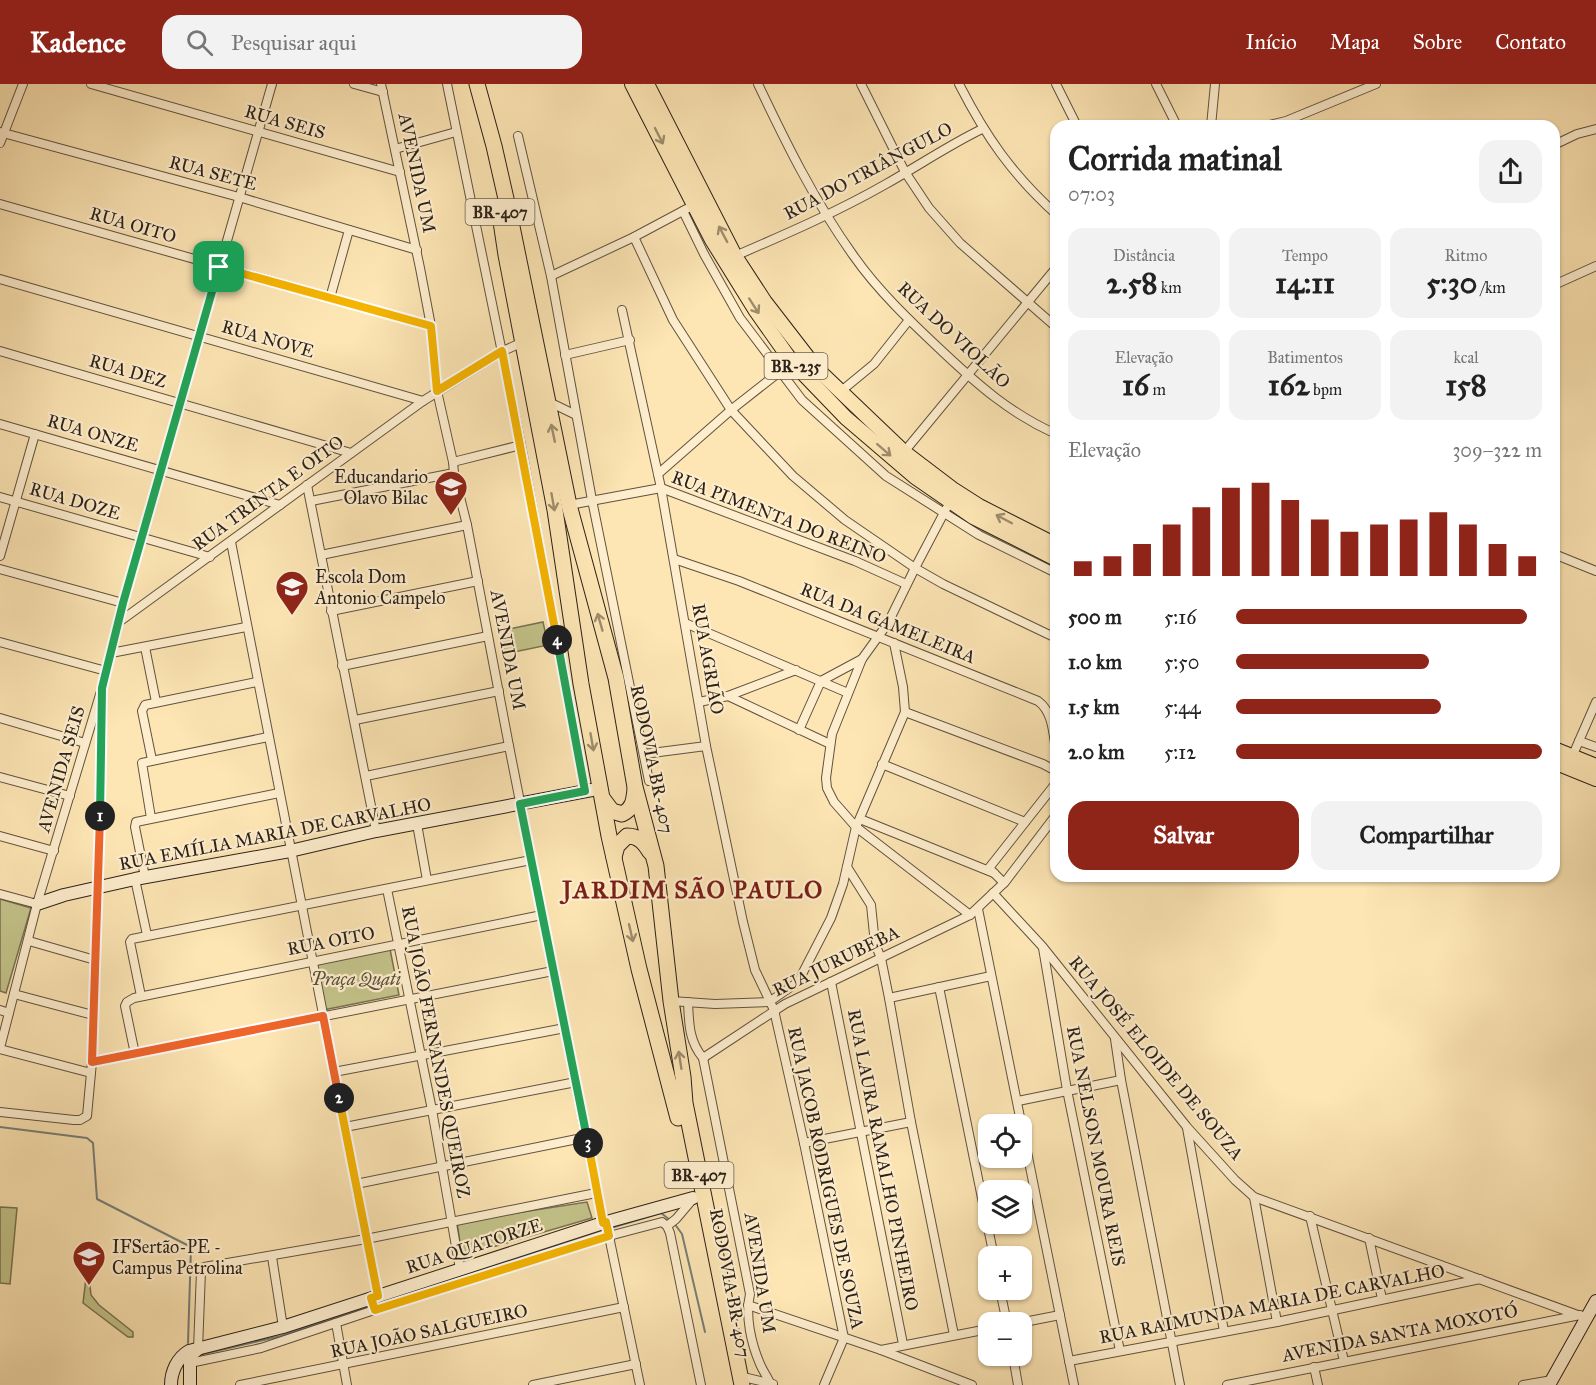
<!DOCTYPE html>
<html lang="pt">
<meta charset="utf-8">
<style>
:root{--surface:#fff;--page:#f2f2f2;--text:#222;--muted:#767676;--accent:#8f2418}
body{margin:0;font-family:"IM FELL Great Primer",serif;background:var(--page);color:var(--text);height:100vh;display:flex;flex-direction:column;font-size:22px;white-space:nowrap}
*{box-sizing:border-box;margin:0}
p{font-size:20px;color:var(--muted)}
.icon{flex:none;width:33px;height:33px;fill:none;stroke:currentColor;stroke-width:2;stroke-linecap:round;stroke-linejoin:round}
.map{position:relative;flex:1;overflow:hidden}
.details{position:absolute;left:1050px;top:36px;width:510px;height:762px;display:flex;flex-direction:column;background:var(--surface);border-radius:18px;box-shadow:0 2px 4px #0004}
.details>*{flex:none}
.tools{position:absolute;left:978px;top:1030px;display:grid;gap:12px}
.tools a{display:grid;place-items:center;width:54px;height:54px;border-radius:12px;background:var(--surface);box-shadow:0 2px 4px #0004;font-size:30px}
.pin{position:absolute;display:grid;place-items:center;width:51px;height:51px;color:#fff;margin:-26px;border-radius:12px;box-shadow:0 3px 9px #0006}
.km{position:absolute;width:30px;height:30px;margin:-15px;border-radius:50%;background:#222;color:#fff;font-size:16px;line-height:30px;text-align:center}
.round{display:grid;place-items:center;flex:none;width:63px;height:63px;border-radius:18px;background:var(--page)}
.headline{display:flex;align-items:center;justify-content:space-between;height:102px;padding:0 18px}
h1{font-size:33px;font-weight:700;line-height:45px}
.figures{display:grid;grid-template-columns:repeat(3,1fr);gap:9px;height:102px;padding:6px 18px}
.figures div{display:grid;align-content:center;border-radius:15px;background:var(--page);text-align:center}
.figures b{font-size:30px;font-weight:700}
.figures small{font-size:16px;font-weight:400}
.figures p{font-size:16px}
.chart{height:168px;padding:12px 18px}
.chart p{display:flex;justify-content:space-between}
.chart svg{width:100%;height:108px;margin-top:6px;stroke:var(--accent);stroke-width:6}
.cta{display:flex;gap:12px;margin-top:auto;padding:12px 18px}
.cta a{flex:1;height:69px;border-radius:18px;background:var(--accent);color:#fff;font-size:24px;font-weight:700;line-height:69px;text-align:center}
.cta a+a{background:var(--page);color:var(--text)}
ul{padding:0 18px;list-style:none;font-size:20px}
li{display:grid;grid-template-columns:96px 72px 1fr;align-items:center;height:45px}
li i{height:15px;border-radius:8px;background:var(--accent)}
header{display:flex;align-items:center;gap:36px;box-sizing:border-box;height:84px;padding:0 30px;background:var(--accent);color:#fff}
header strong{font-size:28px}
nav{display:flex;gap:33px;margin-inline-start:auto;font-size:21px}
.search{width:420px;height:54px;background:var(--page);display:flex;align-items:center;gap:15px;box-sizing:border-box;padding:0 21px;border-radius:18px;color:var(--muted);font-size:22px}
.map>svg:first-child{display:block}
.green{fill:#c3c38a;stroke:#777252;stroke-width:1.5}
.lines{fill:none;stroke-linecap:round;stroke-linejoin:round}
.stream{stroke:#757e79;stroke-width:2}
.street-casing{stroke:#605240;stroke-width:10}
.secondary-casing{stroke:#2b2119;stroke-width:14}
.primary-casing{stroke:#2b2119;stroke-width:16}
.highway-casing{stroke:#2b2119;stroke-width:17}
.street{stroke:#feeece;stroke-width:8}
.secondary{stroke:#feeece;stroke-width:12}
.primary{stroke:#fde5b4;stroke-width:14}
.highway{stroke:#fde5b4;stroke-width:15}
.oneway{stroke:#9e8d6e}
.split-1-casing{stroke:#fff;stroke-width:12}
.split-2-casing{stroke:#fff;stroke-width:12}
.split-3-casing{stroke:#fff;stroke-width:12}
.split-4-casing{stroke:#fff;stroke-width:12}
.split-5-casing{stroke:#fff;stroke-width:12}
.split-1{stroke:#22a559;stroke-width:8}
.split-2{stroke:#f0652b;stroke-width:8}
.split-3{stroke:#f5b400;stroke-width:8}
.split-4{stroke:#22a559;stroke-width:8}
.split-5{stroke:#f5b400;stroke-width:8}
.labels{text-anchor:middle;stroke-width:4.5;stroke-linejoin:round;paint-order:stroke}
.shield{fill:#feeece;stroke:#6a5e4f;stroke-width:1.5}
.shield-label{font-size:16px;font-weight:bold;fill:#2b2119}
.street-label{font-size:18px;fill:#2b2119;stroke:#feeece}
.poi-label{font-size:18px;fill:#2b2119;stroke:#feeece;text-anchor:start}
.park-label{font-size:18px;font-style:italic;fill:#59523b;stroke:#feeece}
.district-label{font-size:24px;font-weight:bold;letter-spacing:1.5px;fill:#7a1f14;stroke:#feeece}
</style>
<header>
<strong>Kadence</strong>
<div class="search"><svg class="icon" aria-label="search" viewBox="0 0 24 24"><circle cx="10" cy="10" r="6"/><path d="M15 15l6 6"/></svg>Pesquisar aqui</div>
<nav><a>Início</a><a>Mapa</a><a>Sobre</a><a>Contato</a></nav>
</header>
<div class="map">
<svg width="1596" height="1301" viewBox="0 0 1596 1301">
<rect width="100%" height="100%" fill="#fde5b4"/>
<filter id="stains"><feTurbulence type="fractalNoise" baseFrequency=".00333" numOctaves="4"/><feColorMatrix values="0 0 0 0 .2 0 0 0 0 .09 0 0 0 0 .02 0 0 0 .5 -.17"/></filter>
<radialGradient id="worn" r=".72"><stop offset=".6" stop-color="#630" stop-opacity="0"/><stop offset="1" stop-color="#630" stop-opacity=".3"/></radialGradient>
<g class="green">
<polygon points="543,538 548,561 504,570 500,547"/>
<polygon points="0,815 31,824 6,909 0,907"/>
<polygon points="390,865 399,911 323,926 313,880"/>
<polygon points="587,1118 592,1134 462,1172 457,1138"/>
<polygon points="0,1123 17,1124 10,1200 0,1199"/>
<polygon points="86,1194 89,1194 91,1211 99,1221 133,1248 133,1253 128,1253 83,1219"/>
</g>
<g class="lines">
<g class="stream">
<polyline points="0,1043 87,1054 93,1059 97,1115 191,1163 188,1259"/>
<polyline points="674,1139 682,1150 705,1248"/>
<polyline points="611,1144 661,1129 670,1136"/>
<polyline points="380,1219 605,1145"/>
<polyline points="199,1271 281,1252 366,1223"/>
</g>
<defs>
<g id="street">
<polyline points="91,0 400,88"/>
<polyline points="354,0 383,8"/>
<polyline points="381,0 420,184 431,242 437,307 453,378 454,389 467,441 509,662 603,1139"/>
<polyline points="447,0 521,361 585,707"/>
<path d="M758 0C786 59 815 118 853 171 878 207 911 238 943 268 978 301 1011 330 1056 350"/>
<polyline points="861,0 905,88 929,124 960,159 1056,243"/>
<path d="M959 0C986 53 1012 90 1056 130"/>
<polyline points="1056,0 1077,42"/>
<polyline points="1156,0 1177,42"/>
<polyline points="1211,42 1215,0"/>
<polyline points="1265,42 1286,37 1376,0"/>
<polyline points="0,48 239,113 417,166"/>
<polyline points="518,52 551,192 592,416 649,697"/>
<polyline points="0,59 23,0"/>
<polyline points="1554,61 1577,50 1596,45"/>
<polyline points="395,65 456,48"/>
<polyline points="0,120 431,242"/>
<polyline points="683,127 704,170 740,234 802,316 886,392 979,451 1056,489"/>
<polyline points="634,153 673,236 731,326 793,392 845,436 915,484 943,500 1056,554"/>
<path d="M735 172C786 150 837 128 886 100 918 82 949 61 982 45"/>
<polyline points="551,192 634,153 694,121"/>
<polyline points="0,195 423,317"/>
<polyline points="1554,201 1596,182"/>
<polyline points="330,214 349,146"/>
<polyline points="622,226 661,404 706,662 743,838 755,886 774,926 804,1059 844,1254 824,1301"/>
<polyline points="0,267 351,369"/>
<polyline points="565,271 630,256"/>
<polyline points="840,308 874,280 909,236"/>
<polyline points="547,317 576,331"/>
<polyline points="0,340 280,421"/>
<polyline points="904,368 1056,184"/>
<polyline points="453,378 521,361"/>
<polyline points="658,390 731,326 792,278"/>
<polyline points="307,401 376,747"/>
<polyline points="0,413 210,473"/>
<polyline points="311,417 454,389"/>
<polyline points="569,421 661,404 855,477 906,500"/>
<polyline points="946,425 915,484 888,539 862,575 832,650 826,694 827,704 834,718 856,743 970,831"/>
<polyline points="231,458 378,1212"/>
<polyline points="1554,470 1596,487"/>
<polyline points="321,471 467,441"/>
<polyline points="0,472 35,350"/>
<path d="M674 475 739 497 1038 617C1053 628 1053 649 1056 666"/>
<polyline points="0,485 123,519"/>
<polyline points="331,527 478,497"/>
<polyline points="119,538 423,317 503,267 523,258"/>
<polyline points="685,539 848,609"/>
<polyline points="0,558 106,587"/>
<polyline points="145,563 156,618"/>
<polyline points="111,569 246,543"/>
<polyline points="342,582 488,552"/>
<polyline points="821,597 862,575"/>
<polyline points="728,612 830,660"/>
<polyline points="699,618 728,612 796,586"/>
<polyline points="905,628 1043,680 1056,687"/>
<polyline points="0,634 85,659"/>
<polyline points="355,636 499,607"/>
<polyline points="799,646 821,597"/>
<polyline points="1579,657 1596,663"/>
<polyline points="644,670 706,662"/>
<polyline points="1572,673 1596,618"/>
<polyline points="152,676 142,627 145,621 257,598"/>
<polyline points="882,680 1025,738"/>
<polyline points="366,692 509,662"/>
<polyline points="0,693 70,712"/>
<polyline points="151,734 142,679 268,653"/>
<polyline points="860,735 994,789"/>
<polyline points="417,740 427,796"/>
<polyline points="0,752 54,767"/>
<polyline points="847,783 871,821 875,860 881,874 889,914 911,1038 954,1251"/>
<polyline points="145,793 135,743 136,738 279,709"/>
<polyline points="135,795 147,851"/>
<polyline points="1004,799 989,784 1056,699"/>
<polyline points="387,805 432,1026 460,1185"/>
<polyline points="993,809 1042,862 1187,1043 1235,1096 1254,1113 1586,1234"/>
<polyline points="0,810 37,820"/>
<polyline points="978,825 1074,1301"/>
<polyline points="29,857 95,876"/>
<polyline points="1043,864 1067,1006 1120,1267"/>
<polyline points="831,898 903,1260"/>
<polyline points="939,903 994,1173"/>
<polyline points="14,910 93,931"/>
<polyline points="141,912 130,858 132,855 531,776"/>
<polyline points="889,914 991,892"/>
<polyline points="671,917 715,920 769,918 798,898 831,834 843,800 856,743 905,628 903,603 894,559"/>
<path d="M688 918C689 940 689 957 703 974L785 920 970 831 1005 798 1056 731"/>
<polyline points="0,926 9,929"/>
<polyline points="1115,955 1121,996 1180,1301"/>
<polyline points="0,964 37,820 102,604 123,519 272,0"/>
<polyline points="0,965 91,989"/>
<polyline points="135,970 125,922 127,918 134,914 542,831"/>
<path d="M703 974 750 1210C745 1232 751 1259 760 1280 763 1287 768 1294 771 1301"/>
<polyline points="92,978 553,887"/>
<polyline points="334,988 565,944"/>
<polyline points="1018,1017 1121,996"/>
<polyline points="0,1028 74,1036 80,1036 87,1032 92,978 98,803 102,614"/>
<polyline points="345,1043 576,998"/>
<polyline points="1187,1044 1224,1247"/>
<polyline points="804,1059 911,1038"/>
<polyline points="356,1100 587,1053"/>
<polyline points="1254,1113 1277,1238"/>
<polyline points="1310,1132 1344,1277"/>
<polyline points="606,1138 640,1301"/>
<polyline points="667,1142 676,1135 693,1115"/>
<polyline points="1369,1154 1382,1215"/>
<polyline points="272,1173 283,1243"/>
<polyline points="1000,1206 1007,1239"/>
<polyline points="748,1221 881,1266 972,1301"/>
<polyline points="336,1239 347,1301"/>
<polyline points="1019,1239 1060,1231"/>
<polyline points="198,1265 201,1187 204,1183 366,1155 596,1109"/>
<polyline points="881,1266 988,1245"/>
<polyline points="1013,1272 1018,1301"/>
<polyline points="1069,1277 1277,1238 1480,1195"/>
<polyline points="190,1279 261,1264 392,1220 609,1152 662,1138 667,1142 670,1149 701,1301"/>
<polyline points="1314,1283 1318,1301"/>
<polyline points="739,1292 773,1300"/>
<polyline points="240,1301 624,1223"/>
<polyline points="533,1301 636,1280"/>
<polyline points="1227,1301 1580,1231"/>
<polyline points="1523,1301 1552,1296"/>
</g>
<g id="secondary">
<polyline points="37,820 64,811 135,795 290,767 376,747 592,706"/>
<path d="M171 1301C171 1288 177 1274 189 1267L283 1243 603 1139 693 1114"/>
<polyline points="190,1301 190,1272 197,1266"/>
<polyline points="1549,1301 1596,1217"/>
</g>
<g id="primary">
<polyline points="632,0 712,156 756,227 792,278 846,334 915,393 973,433 1056,475"/>
<polyline points="647,0 735,172 765,218 816,284 904,368 954,406 979,422 1056,461"/>
<polyline points="1554,665 1596,682"/>
<polyline points="1554,678 1596,695"/>
</g>
<g id="highway">
<polyline points="477,0 494,62 509,128 569,421 616,594 635,703 656,782 671,917 683,993 685,1019 742,1301"/>
<polyline points="500,131 506,171 555,426 581,600 609,752 639,885 678,1034"/>
<path d="M603 715 612 727 622 730C633 725 634 716 635 705"/>
<path d="M614 773 617 762 627 752C639 752 644 758 650 768"/>
</g>
</defs>
<use href="#street" class="street-casing"/>
<use href="#secondary" class="secondary-casing"/>
<use href="#primary" class="primary-casing"/>
<use href="#highway" class="highway-casing"/>
<use href="#street" class="street"/>
<use href="#secondary" class="secondary"/>
<use href="#primary" class="primary"/>
<use href="#highway" class="highway"/>
</g>
<defs><path id="oneway-shaft" d="M-6 0H5M1.5-3L5.5 0L1.5 3" fill="none" stroke-width="1.6" stroke-linecap="round" stroke-linejoin="round" transform="scale(1.5)"/></defs>
<g class="oneway">
<use href="#oneway-shaft" transform="translate(659 52) rotate(63)"/>
<use href="#oneway-shaft" transform="translate(723 150) rotate(-118)"/>
<use href="#oneway-shaft" transform="translate(754 222) rotate(57)"/>
<use href="#oneway-shaft" transform="translate(553 349) rotate(-102)"/>
<use href="#oneway-shaft" transform="translate(884 366) rotate(41)"/>
<use href="#oneway-shaft" transform="translate(553 418) rotate(80)"/>
<use href="#oneway-shaft" transform="translate(1004 435) rotate(-152)"/>
<use href="#oneway-shaft" transform="translate(600 538) rotate(-106)"/>
<use href="#oneway-shaft" transform="translate(592 658) rotate(80)"/>
<use href="#oneway-shaft" transform="translate(631 849) rotate(77)"/>
<use href="#oneway-shaft" transform="translate(680 976) rotate(-99)"/>
</g>
<g class="lines">
<defs>
<polyline id="split-1" points="100,732 102,604 123,519 219,183"/>
<polyline id="split-2" points="100,732 92,978 323,932 339,1014"/>
<polyline id="split-3" points="339,1014 378,1212 371,1214 375,1226 609,1152 606,1138 603,1139 588,1059"/>
<polyline id="split-4" points="557,556 585,707 520,720 588,1059"/>
<polyline id="split-5" points="219,183 431,242 437,307 502,267 557,556"/>
</defs>
<use href="#split-1" class="split-1-casing"/>
<use href="#split-2" class="split-2-casing"/>
<use href="#split-3" class="split-3-casing"/>
<use href="#split-4" class="split-4-casing"/>
<use href="#split-5" class="split-5-casing"/>
<use href="#split-1" class="split-1"/>
<use href="#split-2" class="split-2"/>
<use href="#split-3" class="split-3"/>
<use href="#split-4" class="split-4"/>
<use href="#split-5" class="split-5"/>
</g>
<defs>
<symbol id="school-pin" viewBox="-11 -11 22 30"><path d="M0 17L-7.5 6A9.5 9.5 0 1 1 7.5 6Z" fill="#8f2418" stroke="#feeece"/><path d="M0-5L7-2L0 1L-7-2ZM-4 1L0 2.5L4 1V4Q0 6-4 4Z" fill="#fff"/></symbol>
<symbol id="university-pin" viewBox="-11 -11 22 30"><path d="M0 17L-7.5 6A9.5 9.5 0 1 1 7.5 6Z" fill="#8f2418" stroke="#feeece"/><path d="M0-5L7-2L0 1L-7-2ZM-4 1L0 2.5L4 1V4Q0 6-4 4Z" fill="#fff"/></symbol>
</defs>
<g fill-rule="evenodd">
<use href="#school-pin" x="432" y="384" width="38" height="52"/>
<use href="#school-pin" x="273" y="484" width="38" height="52"/>
<use href="#university-pin" x="70" y="1154" width="38" height="52"/>
</g>
<g class="labels">
<g class="shield">
<rect x="465.5" y="115" width="69" height="26" rx="4.5"/>
<rect x="764.5" y="269" width="63" height="26" rx="4.5"/>
<rect x="664.5" y="1078" width="69" height="26" rx="4.5"/>
</g>
<g class="shield-label">
<text x="500" y="134">BR-407</text>
<text x="796" y="288">BR-235</text>
<text x="699" y="1097">BR-407</text>
</g>
<g class="street-label">
<text transform="translate(285 38) rotate(16)" y="6">RUA SEIS</text>
<text transform="translate(868 87) rotate(-28)" y="6">RUA DO TRIÂNGULO</text>
<text transform="translate(213 89) rotate(15)" y="6">RUA SETE</text>
<text transform="translate(417 89) rotate(78)" y="6">AVENIDA UM</text>
<text transform="translate(133 141) rotate(16)" y="6">RUA OITO</text>
<text transform="translate(954 251) rotate(43)" y="6">RUA DO VIOLÃO</text>
<text transform="translate(268 255) rotate(16)" y="6">RUA NOVE</text>
<text transform="translate(128 287) rotate(16)" y="6">RUA DEZ</text>
<text transform="translate(93 349) rotate(16)" y="6">RUA ONZE</text>
<text transform="translate(268 409) rotate(-36)" y="6">RUA TRINTA E OITO</text>
<text transform="translate(75 417) rotate(16)" y="6">RUA DOZE</text>
<text transform="translate(779 433) rotate(21)" y="6">RUA PIMENTA DO REINO</text>
<text transform="translate(888 539) rotate(22)" y="6">RUA DA GAMELEIRA</text>
<text transform="translate(508 566) rotate(79)" y="6">AVENIDA UM</text>
<text transform="translate(708 575) rotate(80)" y="6">RUA AGRIÃO</text>
<text transform="translate(652 675) rotate(78)" y="6">RODOVIA BR-407</text>
<text transform="translate(61 685) rotate(-74)" y="6">AVENIDA SEIS</text>
<text transform="translate(275 750) rotate(-11)" y="6">RUA EMÍLIA MARIA DE CARVALHO</text>
<text transform="translate(331 857) rotate(-11)" y="6">RUA OITO</text>
<text transform="translate(836 877) rotate(-26)" y="6">RUA JURUBEBA</text>
<text transform="translate(436 968) rotate(79)" y="6">RUA JOÃO FERNANDES QUEIROZ</text>
<text transform="translate(1156 974) rotate(50)" y="6">RUA JOSÉ ELOIDE DE SOUZA</text>
<text transform="translate(1096 1062) rotate(79)" y="6">RUA NELSON MOURA REIS</text>
<text transform="translate(883 1076) rotate(79)" y="6">RUA LAURA RAMALHO PINHEIRO</text>
<text transform="translate(826 1094) rotate(78)" y="6">RUA JACOB RODRIGUES DE SOUZA</text>
<text transform="translate(474 1162) rotate(-18)" y="6">RUA QUATORZE</text>
<text transform="translate(760 1189) rotate(81)" y="6">AVENIDA UM</text>
<text transform="translate(730 1199) rotate(79)" y="6">RODOVIA BR-407</text>
<text transform="translate(1272 1220) rotate(-11)" y="6">RUA RAIMUNDA MARIA DE CARVALHO</text>
<text transform="translate(429 1247) rotate(-12)" y="6">RUA JOÃO SALGUEIRO</text>
<text transform="translate(1400 1249) rotate(-11)" y="6">AVENIDA SANTA MOXOTÓ</text>
</g>
<g class="poi-label">
<text x="428" y="399" text-anchor="end">Educandario<tspan x="428" dy="21">Olavo Bilac</tspan></text>
<text x="315" y="499">Escola Dom<tspan x="315" dy="21">Antonio Campelo</tspan></text>
<text x="112" y="1169">IFSertão-PE -<tspan x="112" dy="21">Campus Petrolina</tspan></text>
</g>
<g class="park-label">
<text x="356" y="901">Praça Quati</text>
</g>
<g class="district-label">
<text x="693" y="814">JARDIM SÃO PAULO</text>
</g>
</g>
<rect width="100%" height="100%" filter="url(#stains)"/>
<rect width="100%" height="100%" fill="url(#worn)"/>
</svg>
<div class="tools">
<a><svg class="icon" aria-label="locate" viewBox="0 0 24 24"><circle cx="12" cy="12" r="6"/><path d="M12 2v4M12 18v4M2 12h4M18 12h4"/></svg></a>
<a><svg class="icon" aria-label="layers" viewBox="0 0 24 24"><path d="M12 4l9 5-9 5-9-5zM3 14l9 5 9-5"/></svg></a>
<a>+</a>
<a>−</a>
</div>
<div class="pin" style="left:219px;top:183px;background:#1e9e55"><svg class="icon" aria-label="arrive" viewBox="0 0 24 24"><path d="M6 21V4h12l-3 4 3 4H6"/></svg></div>
<b class="km" style="left:100px;top:732px">1</b>
<b class="km" style="left:339px;top:1014px">2</b>
<b class="km" style="left:588px;top:1059px">3</b>
<b class="km" style="left:557px;top:556px">4</b>
<section class="details">
<div class="headline"><div><h1>Corrida matinal</h1><p>07:03</p></div><a class="round"><svg class="icon" aria-label="share" viewBox="0 0 24 24"><path d="M12 15V3M7 8l5-5 5 5M5 13v7h14v-7"/></svg></a></div>
<div class="figures">
<div><p>Distância</p><b>2.58<small> km</small></b></div>
<div><p>Tempo</p><b>14:11</b></div>
<div><p>Ritmo</p><b>5:30<small> /km</small></b></div>
</div>
<div class="figures">
<div><p>Elevação</p><b>16<small> m</small></b></div>
<div><p>Batimentos</p><b>162<small> bpm</small></b></div>
<div><p>kcal</p><b>158</b></div>
</div>
<div class="chart"><p><span>Elevação</span>309–322 m</p>
<svg viewBox="0 0 160 44" preserveAspectRatio="none"><path d="M5 44V38M15 44V36M25 44V31M35 44V23M45 44V16M55 44V8M65 44V6M75 44V13M85 44V21M95 44V26M105 44V23M115 44V21M125 44V18M135 44V23M145 44V31M155 44V36"/></svg>
</div>
<ul>
<li><b>500 m</b>5:16<i style="width:95%"></i></li>
<li><b>1.0 km</b>5:50<i style="width:63%"></i></li>
<li><b>1.5 km</b>5:44<i style="width:67%"></i></li>
<li><b>2.0 km</b>5:12<i style="width:100%"></i></li>
</ul>
<div class="cta"><a>Salvar</a><a>Compartilhar</a></div>
</section>
</div>
